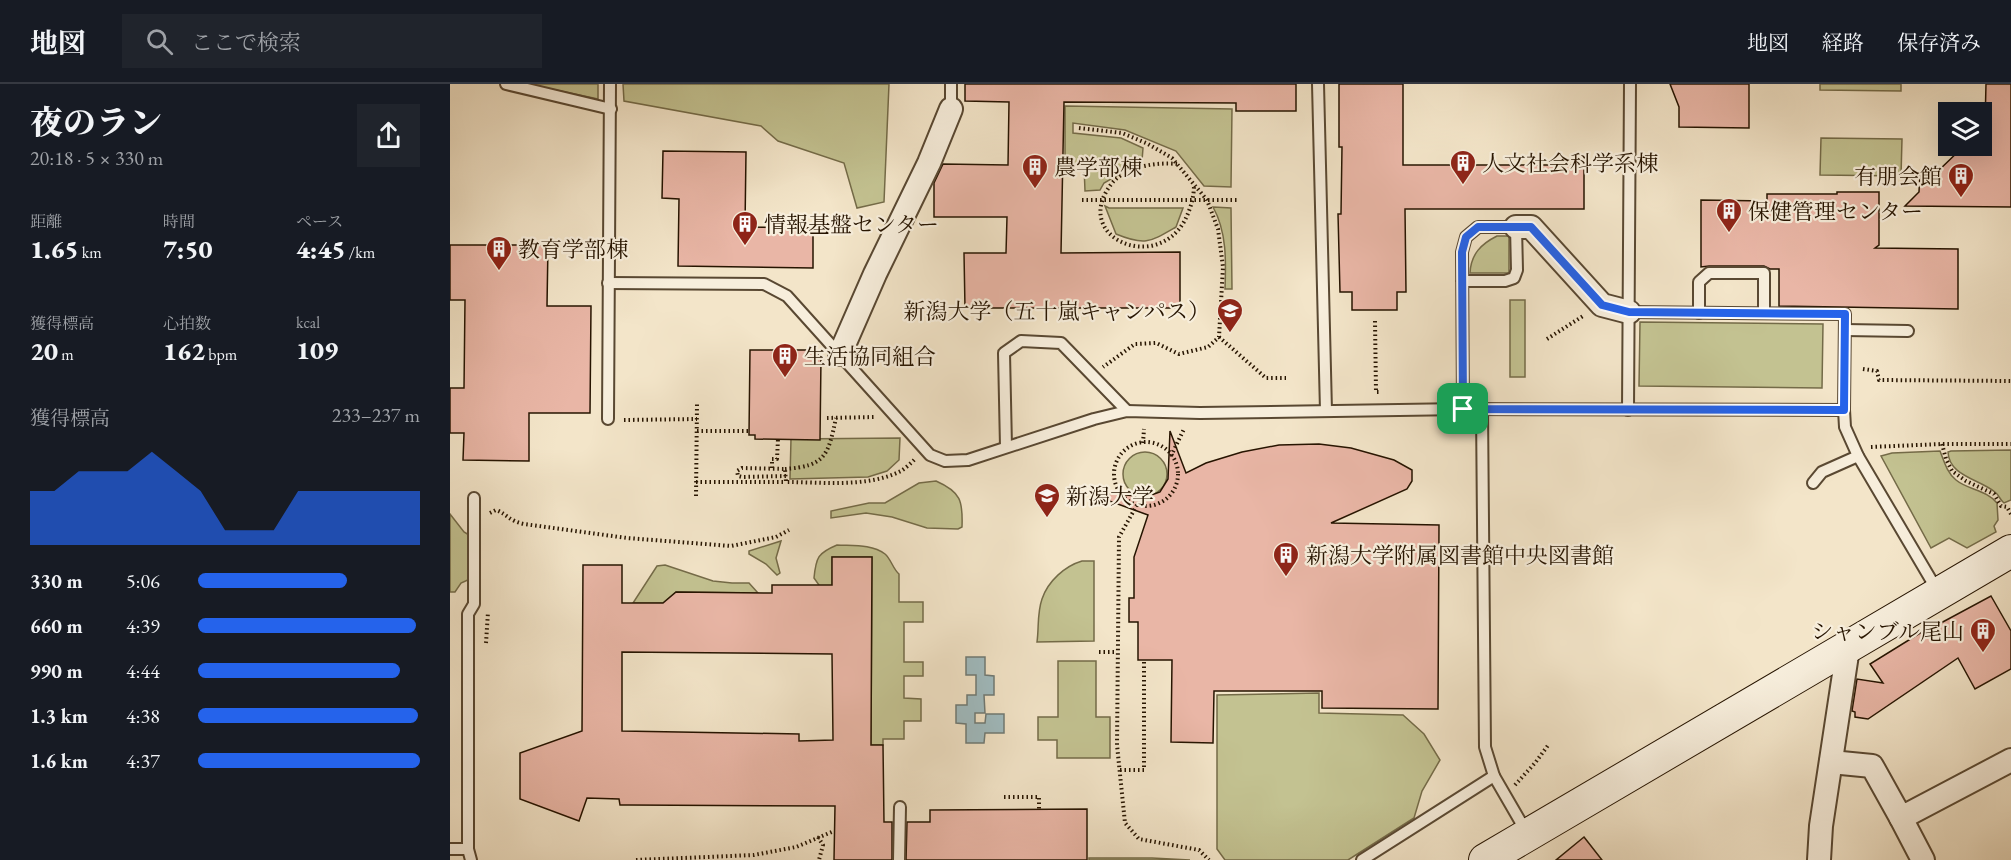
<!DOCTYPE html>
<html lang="ja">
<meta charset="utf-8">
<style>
:root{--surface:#171b24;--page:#20242c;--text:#f1f3f6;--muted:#9ea1a6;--line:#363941;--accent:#2563eb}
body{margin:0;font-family:"EB Garamond","Noto Serif JP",serif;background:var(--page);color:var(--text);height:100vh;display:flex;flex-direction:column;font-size:22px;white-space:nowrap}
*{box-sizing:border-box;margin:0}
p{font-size:20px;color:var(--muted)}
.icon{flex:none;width:33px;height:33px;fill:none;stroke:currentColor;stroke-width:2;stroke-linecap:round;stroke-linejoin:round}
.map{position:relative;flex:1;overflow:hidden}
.details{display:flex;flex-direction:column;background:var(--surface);width:450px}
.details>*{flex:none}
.fabs{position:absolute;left:1488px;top:18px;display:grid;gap:12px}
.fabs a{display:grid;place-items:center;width:54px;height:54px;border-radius:0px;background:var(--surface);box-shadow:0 6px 24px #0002;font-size:30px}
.pin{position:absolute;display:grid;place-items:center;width:51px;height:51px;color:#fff;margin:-26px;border-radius:12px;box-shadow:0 3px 9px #0006}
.round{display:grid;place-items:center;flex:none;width:63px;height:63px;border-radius:0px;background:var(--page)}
.head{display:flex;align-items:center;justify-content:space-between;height:102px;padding:0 30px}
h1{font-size:33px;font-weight:800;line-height:45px}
.metrics{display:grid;grid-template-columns:repeat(3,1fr);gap:9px;height:102px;padding:6px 30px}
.metrics div{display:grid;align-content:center}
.metrics b{font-size:26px;font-weight:800}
.metrics small{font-size:16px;font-weight:400}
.metrics p{font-size:16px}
.chart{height:168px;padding:12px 30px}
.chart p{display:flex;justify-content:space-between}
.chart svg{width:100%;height:108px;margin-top:6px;fill:var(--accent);opacity:.7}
ul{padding:0 30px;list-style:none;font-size:20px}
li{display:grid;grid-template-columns:96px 72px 1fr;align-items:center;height:45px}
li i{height:15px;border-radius:8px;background:var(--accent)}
header{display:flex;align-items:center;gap:36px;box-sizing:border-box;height:84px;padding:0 30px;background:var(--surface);border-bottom:2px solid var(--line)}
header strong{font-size:28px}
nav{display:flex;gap:33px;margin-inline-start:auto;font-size:21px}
.search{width:420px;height:54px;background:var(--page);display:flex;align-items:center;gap:15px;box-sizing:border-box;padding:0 21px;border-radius:0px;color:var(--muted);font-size:22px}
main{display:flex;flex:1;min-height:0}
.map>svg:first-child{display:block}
.green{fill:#c3c291;stroke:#746b48;stroke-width:1.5}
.water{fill:#a0bcc1;stroke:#6f7974;stroke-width:1.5}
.building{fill:#e9b6a6;stroke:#261400;stroke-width:1.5;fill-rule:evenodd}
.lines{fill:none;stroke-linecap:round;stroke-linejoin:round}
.lane-casing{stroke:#594832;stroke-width:14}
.street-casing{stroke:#594832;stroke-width:26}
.secondary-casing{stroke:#261400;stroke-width:34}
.path{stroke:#261400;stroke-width:4;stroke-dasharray:1.5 3;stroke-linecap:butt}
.lane{stroke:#f7eedc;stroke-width:10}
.street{stroke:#f7eedc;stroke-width:22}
.secondary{stroke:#f7eedc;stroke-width:32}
.route-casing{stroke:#fff;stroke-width:12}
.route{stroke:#2563eb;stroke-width:8}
.labels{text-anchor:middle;stroke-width:4.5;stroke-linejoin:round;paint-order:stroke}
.poi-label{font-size:22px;fill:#261400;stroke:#f7eedc;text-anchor:start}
</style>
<header>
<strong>地図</strong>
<div class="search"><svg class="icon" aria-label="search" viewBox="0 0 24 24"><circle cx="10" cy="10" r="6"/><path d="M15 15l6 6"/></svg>ここで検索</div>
<nav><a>地図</a><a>経路</a><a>保存済み</a></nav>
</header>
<main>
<section class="details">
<div class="head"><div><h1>夜のラン</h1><p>20:18 · 5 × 330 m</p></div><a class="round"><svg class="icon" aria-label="share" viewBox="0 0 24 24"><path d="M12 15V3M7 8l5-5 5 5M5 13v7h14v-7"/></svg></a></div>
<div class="metrics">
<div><p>距離</p><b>1.65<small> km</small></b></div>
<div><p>時間</p><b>7:50</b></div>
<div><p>ペース</p><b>4:45<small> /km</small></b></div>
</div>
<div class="metrics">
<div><p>獲得標高</p><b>20<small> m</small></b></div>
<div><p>心拍数</p><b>162<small> bpm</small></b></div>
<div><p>kcal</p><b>109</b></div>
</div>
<div class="chart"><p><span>獲得標高</span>233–237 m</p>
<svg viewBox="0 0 160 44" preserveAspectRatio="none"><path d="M0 44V22L10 22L20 14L30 14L40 14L50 6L60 14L70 22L80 38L90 38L100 38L110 22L120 22L130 22L140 22L150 22L160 22V44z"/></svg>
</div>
<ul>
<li><b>330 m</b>5:06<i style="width:67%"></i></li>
<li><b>660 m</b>4:39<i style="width:98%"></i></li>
<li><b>990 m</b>4:44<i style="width:91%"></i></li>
<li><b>1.3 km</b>4:38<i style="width:99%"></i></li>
<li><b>1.6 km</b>4:37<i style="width:100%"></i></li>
</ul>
</section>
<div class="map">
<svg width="1561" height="776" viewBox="0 0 1561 776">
<rect width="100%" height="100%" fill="#f3e5c9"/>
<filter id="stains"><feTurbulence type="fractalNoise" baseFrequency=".00333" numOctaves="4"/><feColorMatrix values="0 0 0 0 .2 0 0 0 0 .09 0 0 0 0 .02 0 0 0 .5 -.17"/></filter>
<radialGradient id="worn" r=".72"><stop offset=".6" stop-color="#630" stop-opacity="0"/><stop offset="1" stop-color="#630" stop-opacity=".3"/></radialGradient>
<g class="green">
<polygon points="78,0 148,0 148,15"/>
<polygon points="173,0 439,0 434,118 407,124 394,79 328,57 311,42 174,17"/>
<polygon points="1370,0 1451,0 1451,7 1370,6"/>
<polygon points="615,22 782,25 781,103 754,102 726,67 675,46 623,39 623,49 671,54 693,64 692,77 654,99 650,106 635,107 634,82 615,82"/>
<polygon points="1371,54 1452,55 1451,92 1370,91"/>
<path d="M655 122 659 124H733L726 143C700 158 695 162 666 150Z"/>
<path d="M763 123 781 124 782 205H775C776 178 777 148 763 123Z"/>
<path d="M1047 152H1059V189H1020C1021 170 1031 160 1047 152Z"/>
<rect x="1060" y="216" width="15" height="77"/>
<polygon points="1190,238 1373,240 1372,304 1189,302"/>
<polygon points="450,354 449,376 437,387 418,393 340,395 341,355"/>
<path d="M1561 366V416L1554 419C1550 416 1549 411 1545 408 1529 395 1499 392 1498 368L1501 367Z"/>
<path d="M1490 367C1494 377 1497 389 1506 396 1518 406 1537 406 1547 419L1548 436 1544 442 1546 448 1517 464 1499 454 1481 464 1431 372 1442 369Z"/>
<circle cx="695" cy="390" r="22"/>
<path d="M486 397C511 408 513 417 512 443L508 445 477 444 442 433 416 429 381 434V427L419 419H435L469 399Z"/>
<polygon points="0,430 14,448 19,451 20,495 11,499 5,508 0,508"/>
<polygon points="331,457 326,474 330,489 327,491 316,480 299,470 299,467"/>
<path d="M387 461C402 462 422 460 435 470 441 475 443 485 449 490V518H473V538H454V578H473V592H454V614L471 615V637H454V655H433V661H421L422 473H382V542L369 501 364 494C366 473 368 469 387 461Z"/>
<path d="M632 477H644V557L587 558C589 544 587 529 592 515 598 497 615 482 632 477Z"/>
<polygon points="215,481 263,497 282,499 299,499 308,509 226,508 213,519 183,519 207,482"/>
<polygon points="608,577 646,577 646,633 660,633 660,674 607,674 607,656 588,656 588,633 608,633"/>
<polygon points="869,609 869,629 953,631 974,650 990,676 972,707 964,734 898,776 775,776 767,765 767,611"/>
<polygon points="639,774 702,774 740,776 639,776"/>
</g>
<polygon class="water" points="516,573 535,573 535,591 544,592 544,611 534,611 535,629 525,629 525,639 535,639 536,630 554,630 554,649 535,649 534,659 516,659 516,640 506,639 506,621 517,621 517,611 526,611 526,591 516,591"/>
<g class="building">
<polygon points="515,0 846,0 846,27 786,27 786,19 614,18 611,169 730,168 730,224 515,224 514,169 556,169 557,133 484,133 484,99 493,80 558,81 559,18 515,17"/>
<polygon points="889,0 953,0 953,81 1134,81 1134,125 955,125 956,208 947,208 947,226 902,226 902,208 890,208 888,130 891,130 892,63 889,63"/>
<polygon points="1220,0 1299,0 1299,44 1229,43 1229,23"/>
<polygon points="1536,0 1561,0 1561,123 1455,122 1469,108 1470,89 1486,89 1514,62 1532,62 1532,44 1535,41"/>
<polygon points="213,67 296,68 295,143 363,144 363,184 228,182 229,115 212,114"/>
<polygon points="1387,108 1429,108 1429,161 1425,164 1508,165 1508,225 1329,222 1329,185 1320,185 1314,182 1259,182 1251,183 1251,116 1317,117 1317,110 1387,110"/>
<polygon points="0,161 98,161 97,222 141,222 140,329 79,329 79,377 13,376 14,349 0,349 0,304 14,304 15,216 0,216"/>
<polygon points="300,266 364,266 371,274 370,356 305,355 305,351 299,351"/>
<polygon points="720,347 736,389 756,379 792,368 829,361 869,360 901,364 944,376 962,386 962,397 957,405 881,439 989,441 988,625 872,624 872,607 764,607 763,659 721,658 722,576 688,576 688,538 679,538 679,514 684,514 684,473 698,431 654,415 656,409 696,413 710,408 718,395"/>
<path d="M382 473H422L421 661H433L434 738H442V776H384L385 722 179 721H170L169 715 137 714 129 737 70 715V669L132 647 133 481H172V519H213L226 508 322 509V501H382ZM172 568 382 570 383 656 349 657V650L172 647Z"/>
<polygon points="1541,512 1561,547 1561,585 1525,605 1508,574 1418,635 1405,633 1405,628 1402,627 1407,595 1433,599 1420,580 1475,546 1476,547"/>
<polygon points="637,725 637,776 456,776 457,738 480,738 480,726"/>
<polygon points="1134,753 1152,776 1106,776"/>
</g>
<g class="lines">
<defs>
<g id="lane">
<polyline points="56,0 161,25"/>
<polyline points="501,0 501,25"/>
<polyline points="868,0 876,327"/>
<polyline points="1012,197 1055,197 1064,194 1067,186 1066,143 1028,143 1016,153 1012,168 1013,325"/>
<polyline points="158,199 314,200 337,212 480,371 495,377 518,376 644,335 677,327 750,329 1013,325 1394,326 1395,343 1408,372 1487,506"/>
<polyline points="1179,228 1395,230 1394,326"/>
<polyline points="1249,229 1249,198 1259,189 1314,189 1314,229"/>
<polyline points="1395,246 1458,247"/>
<polyline points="1178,326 1180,0"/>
<polyline points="158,335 160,0"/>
<polyline points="556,363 554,269 571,257 611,259 677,327"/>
<polyline points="1363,399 1372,388 1408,372"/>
<polyline points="1044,692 1077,749"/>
<polyline points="0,765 18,765"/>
<polyline points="21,776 18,765 18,530 24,520 24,414"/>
<polyline points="449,776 450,723"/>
<polyline points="912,776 1044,692 1035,663 1032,326"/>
</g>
<g id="street">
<polyline points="1066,143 1081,143 1152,221 1179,228"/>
<polyline points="390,270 425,190 479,79 501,25"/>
<polyline points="1381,678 1422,682 1451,734 1561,676"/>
<polyline points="1451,734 1473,776"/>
<polyline points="1369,776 1371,742 1398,564"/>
</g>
<polyline id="secondary" points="1035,776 1561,467"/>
</defs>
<use href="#lane" class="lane-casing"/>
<use href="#street" class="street-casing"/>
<use href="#secondary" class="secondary-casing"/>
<g class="path">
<polyline points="629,44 672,49 696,59 722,74 757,116 768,145 773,183 769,253 758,263 729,270 706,259 685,260 653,283"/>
<path d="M727 80C708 78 677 82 663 98 618 152 706 191 735 136 740 126 744 114 744 101"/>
<polyline points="632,116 787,116"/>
<polyline points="925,237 926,308 929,308"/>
<polyline points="769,253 816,294 836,294"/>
<polyline points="1097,255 1133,232"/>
<polyline points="1413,285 1427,287 1429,296 1561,297"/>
<polyline points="377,334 424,333"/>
<polyline points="174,336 247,335"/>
<polyline points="247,347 299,347"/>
<circle cx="696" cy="390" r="32"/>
<polyline points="693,359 694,345"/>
<polyline points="1492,360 1496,375 1502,387 1516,397 1544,410 1551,422 1557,423 1561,430"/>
<polyline points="1421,363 1492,360 1561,360"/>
<polyline points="721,372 734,345"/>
<polyline points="322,384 322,375 327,375 328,355"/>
<path d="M335 385C376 382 378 371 386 334"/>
<path d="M336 392 292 393 288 392 287 387 292 384 335 385 336 398C372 398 417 404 451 387 456 384 461 379 465 375"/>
<polyline points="246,398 336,398"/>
<polyline points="246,412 247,320"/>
<polyline points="687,421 669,453 667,661 675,739 689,755 749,766 759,776"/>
<path d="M40 429 46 426C57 430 59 437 74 440L177 454 281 462 326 453 339 446"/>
<polyline points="36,559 38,528"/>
<polyline points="649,568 667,568"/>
<polyline points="670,686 694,686 694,576"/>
<polyline points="1065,701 1085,679 1099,660"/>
<polyline points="554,713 589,713 589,726"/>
<polyline points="368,753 373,761 369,776"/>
<polyline points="186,776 304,771 346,763 384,747"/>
</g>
<use href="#lane" class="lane"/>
<use href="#street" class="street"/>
<use href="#secondary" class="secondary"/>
</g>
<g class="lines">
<defs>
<polygon id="route" points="1028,143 1081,143 1152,221 1179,228 1395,230 1394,326 1013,325 1012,168 1016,153"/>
</defs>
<use href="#route" class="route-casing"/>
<use href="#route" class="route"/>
</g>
<defs>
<symbol id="building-pin" viewBox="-11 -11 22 30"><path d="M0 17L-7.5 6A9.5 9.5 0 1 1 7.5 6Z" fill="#8f2418" stroke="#f7eedc"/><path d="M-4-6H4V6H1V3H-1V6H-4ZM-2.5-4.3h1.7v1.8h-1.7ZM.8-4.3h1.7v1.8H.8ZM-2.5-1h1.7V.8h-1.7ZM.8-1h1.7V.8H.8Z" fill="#fff"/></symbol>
<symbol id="university-pin" viewBox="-11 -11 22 30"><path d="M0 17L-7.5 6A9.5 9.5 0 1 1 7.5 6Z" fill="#8f2418" stroke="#f7eedc"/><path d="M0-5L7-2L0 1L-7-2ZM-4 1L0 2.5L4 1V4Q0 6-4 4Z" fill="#fff"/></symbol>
</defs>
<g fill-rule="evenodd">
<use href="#building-pin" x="998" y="64" width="30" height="40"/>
<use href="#building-pin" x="570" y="68" width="30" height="40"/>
<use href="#building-pin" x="1496" y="77" width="30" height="40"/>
<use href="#building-pin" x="1264" y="112" width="30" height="40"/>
<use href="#building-pin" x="280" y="125" width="30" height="40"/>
<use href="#building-pin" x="34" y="150" width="30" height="40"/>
<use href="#university-pin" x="765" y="212" width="30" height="40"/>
<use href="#building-pin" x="320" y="257" width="30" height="40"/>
<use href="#university-pin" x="582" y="397" width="30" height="40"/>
<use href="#building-pin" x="821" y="456" width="30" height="40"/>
<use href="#building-pin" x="1518" y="532" width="30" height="40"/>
</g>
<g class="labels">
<g class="poi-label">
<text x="1032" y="87">人文社会科学系棟</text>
<text x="604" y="91">農学部棟</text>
<text x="1492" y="100" text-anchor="end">有朋会館</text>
<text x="1298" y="135">保健管理センター</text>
<text x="314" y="148">情報基盤センター</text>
<text x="68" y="173">教育学部棟</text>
<text x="760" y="235" text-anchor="end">新潟大学（五十嵐キャンパス）</text>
<text x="354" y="280">生活協同組合</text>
<text x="616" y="420">新潟大学</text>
<text x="856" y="479">新潟大学附属図書館中央図書館</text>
<text x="1514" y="555" text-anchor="end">シャンブル尾山</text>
</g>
</g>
<rect width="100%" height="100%" filter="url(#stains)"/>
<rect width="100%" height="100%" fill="url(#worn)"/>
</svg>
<div class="fabs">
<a><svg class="icon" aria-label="layers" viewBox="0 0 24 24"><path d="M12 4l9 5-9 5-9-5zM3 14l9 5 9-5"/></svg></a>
</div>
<div class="pin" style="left:1013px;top:325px;background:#1e9e55"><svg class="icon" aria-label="arrive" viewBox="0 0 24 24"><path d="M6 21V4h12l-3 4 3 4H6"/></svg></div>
</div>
</main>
